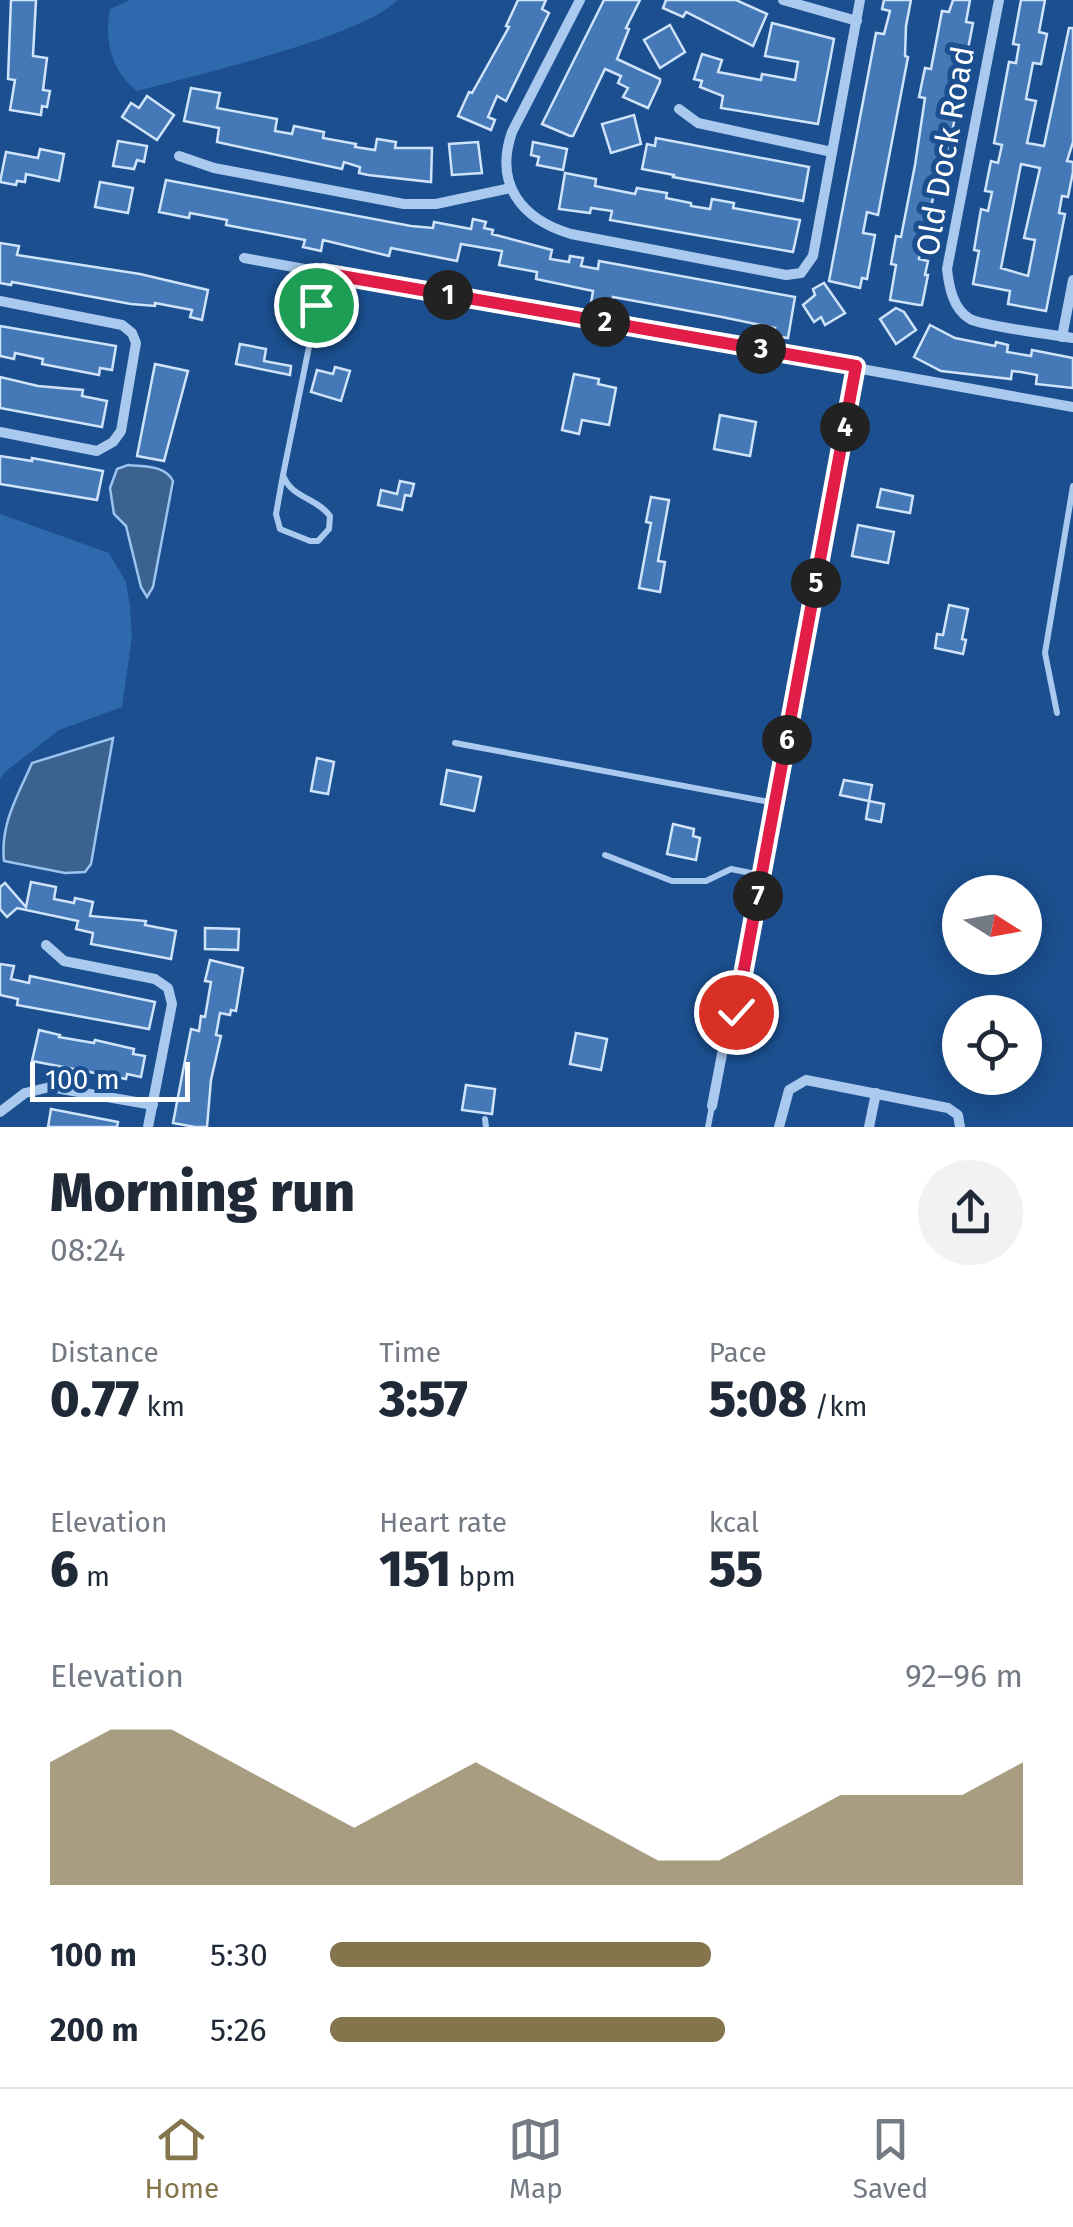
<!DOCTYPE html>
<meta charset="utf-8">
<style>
:root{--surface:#fff;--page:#f2f2f3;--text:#1f2937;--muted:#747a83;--line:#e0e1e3;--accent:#84754c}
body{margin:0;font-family:"Fira Sans",sans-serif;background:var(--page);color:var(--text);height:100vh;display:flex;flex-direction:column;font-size:38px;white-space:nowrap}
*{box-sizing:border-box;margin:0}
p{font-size:32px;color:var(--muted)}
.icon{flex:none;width:55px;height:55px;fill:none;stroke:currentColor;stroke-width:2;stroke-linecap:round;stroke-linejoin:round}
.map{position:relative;height:1127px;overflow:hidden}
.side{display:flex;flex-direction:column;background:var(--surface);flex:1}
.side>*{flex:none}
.needle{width:65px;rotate:101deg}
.buttons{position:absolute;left:942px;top:875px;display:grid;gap:20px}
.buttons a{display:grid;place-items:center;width:100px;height:100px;border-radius:50%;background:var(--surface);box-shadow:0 5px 25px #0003;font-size:50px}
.scale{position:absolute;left:30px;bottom:25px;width:160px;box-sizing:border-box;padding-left:10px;border:5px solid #fff;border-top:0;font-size:28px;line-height:35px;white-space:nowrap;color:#fff;-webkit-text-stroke:8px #1b4f8f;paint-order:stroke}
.pin{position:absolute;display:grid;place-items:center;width:85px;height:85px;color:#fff;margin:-42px;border:5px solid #fff;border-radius:50%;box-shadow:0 2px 10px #0007}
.km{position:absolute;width:50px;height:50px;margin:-25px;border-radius:50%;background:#222;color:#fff;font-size:28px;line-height:50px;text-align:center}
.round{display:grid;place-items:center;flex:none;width:105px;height:105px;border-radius:52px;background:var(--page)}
.summary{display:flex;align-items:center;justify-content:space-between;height:170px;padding:0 50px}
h1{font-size:55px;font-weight:800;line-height:75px}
.stats{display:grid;grid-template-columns:repeat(3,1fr);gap:15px;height:170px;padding:10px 50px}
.stats div{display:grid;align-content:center}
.stats b{font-size:50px;font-weight:800}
.stats small{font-size:28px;font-weight:400}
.stats p{font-size:28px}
.chart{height:280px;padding:20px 50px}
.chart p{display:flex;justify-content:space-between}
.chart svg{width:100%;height:180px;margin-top:10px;fill:var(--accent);opacity:.7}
ul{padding:0 50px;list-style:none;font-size:32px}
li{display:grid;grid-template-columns:160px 120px 1fr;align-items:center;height:75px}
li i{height:25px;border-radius:12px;background:var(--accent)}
.tabs{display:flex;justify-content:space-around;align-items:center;height:140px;border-top:2px solid var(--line);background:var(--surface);font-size:28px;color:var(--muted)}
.tabs a{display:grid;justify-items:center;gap:5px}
.tabs .selected{color:var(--accent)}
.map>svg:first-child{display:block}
.green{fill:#2e69ad}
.water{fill:#3c6290;stroke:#9cc4f0;stroke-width:2.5}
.building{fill:#4478b7;stroke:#cfe3fa;stroke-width:2.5;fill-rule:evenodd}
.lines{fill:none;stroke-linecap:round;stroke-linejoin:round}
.service{stroke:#a9c9ee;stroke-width:6}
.minor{stroke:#a9c9ee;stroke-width:10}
.route-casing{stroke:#fff;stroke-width:20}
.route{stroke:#e11d48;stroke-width:12}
.labels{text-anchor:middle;stroke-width:10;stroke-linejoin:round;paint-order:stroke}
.street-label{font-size:32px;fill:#fff;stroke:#1b4f8f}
</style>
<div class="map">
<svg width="1073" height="1127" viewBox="0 0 1073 1127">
<rect width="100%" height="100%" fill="#1b4f8f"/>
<g class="green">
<path d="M130 0H397C368 35 189 77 137 91 111 71 104 40 110 9Z"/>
<polygon points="0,514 109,553 126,582 130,607 132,636 122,707 59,730 5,772 0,780"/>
</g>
<g class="water">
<path d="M128 465C145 467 165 465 173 481L153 587 147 597 141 587 126 526 114 514 110 488 117 469Z"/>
<path d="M113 738 91 864 85 872 65 873 4 861C0 824 18 795 32 763Z"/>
</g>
<g class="building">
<polygon points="11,0 36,0 33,56 47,58 43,90 50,91 47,107 42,106 41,115 10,110 15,80 8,79"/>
<polygon points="518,0 546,0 542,9 549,13 506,101 497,96 488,117 495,120 491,130 458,116 469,92 472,93 509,27 506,26"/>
<polygon points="604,0 640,0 626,28 629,29 617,59 660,79 660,82 648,108 623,97 628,88 618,83 621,76 605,69 573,136 570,136 542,124"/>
<polygon points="666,0 736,0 767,14 753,46 686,12 683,17 663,8"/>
<polygon points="884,0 911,0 906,26 905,56 908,57 878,215 867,212 863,233 875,235 867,279 862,278 860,288 829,281 876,33 884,34 890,11 882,9"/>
<polygon points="953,0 970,0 966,22 973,23 941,190 935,189 931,207 930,221 935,222 932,238 923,237 919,259 928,261 925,275 928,275 922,305 919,305 890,300 896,265 891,264 896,236 901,237 915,165 925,98 919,97 925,68 931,69 942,11 949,12"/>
<path d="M1021 0H1045L1039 32 1047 34 1041 64 1033 63 1026 99 1036 101 1027 143 1044 146 1069 28H1073V142L1067 161 1073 162V172L1068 197 1062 196 1059 213 1065 214 1046 311 1008 304 1010 291 973 284 979 251 974 250 981 209 988 211 992 192 985 191 991 161 998 163 1002 145 994 143 1009 62 1016 63 1019 45 1013 44ZM1021 164 1040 168 1024 238 1035 240 1028 276 1001 268Z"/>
<polygon points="772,23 834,39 818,124 721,108 723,96 700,87 702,81 694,79 702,54 722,60 718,72 761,80 762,74 795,80 798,62 765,56"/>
<polygon points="670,25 685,52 660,68 644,40"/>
<polygon points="191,88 220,93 217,108 277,119 275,131 292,134 294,126 324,132 323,138 356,144 355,147 375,150 377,139 396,142 395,148 432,148 431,182 368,175 359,173 360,167 344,162 342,169 217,142 219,128 184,121"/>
<polygon points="147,96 174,115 157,140 122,117 131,103 139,108"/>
<polygon points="634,115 641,144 611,153 602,124"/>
<polygon points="656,138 809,167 803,201 673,177 674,175 642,169 647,144 655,146"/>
<polygon points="118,141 147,146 144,162 137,160 134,169 113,166"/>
<polygon points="478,142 482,173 452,175 449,144"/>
<polygon points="533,142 567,149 563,170 537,165 539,157 531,155"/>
<polygon points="40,149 64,154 59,181 26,174 25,182 17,181 16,185 0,182 6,152 38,158"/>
<polygon points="565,173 596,179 595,186 635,194 637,188 667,193 666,198 691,203 691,206 710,209 712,199 734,203 733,208 800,220 793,252 610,220 612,211 591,208 590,213 559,209"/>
<polygon points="166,180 411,226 433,228 434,222 471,229 473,219 486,222 484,228 493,230 492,234 552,250 550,259 569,262 570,256 583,258 581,266 598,269 599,261 795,297 788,338 773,336 775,328 722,317 613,297 611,307 591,303 593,291 536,279 537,272 499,265 502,251 461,244 457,261 391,248 389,256 323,240 321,251 303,247 305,240 226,225 227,220 190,213 189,218 159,212"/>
<polygon points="100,182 133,188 128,213 95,207"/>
<polygon points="0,243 19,246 17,255 140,274 208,290 202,320 190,317 192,310 155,303 155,306 131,304 12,282 11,285 0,283"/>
<polygon points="824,283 845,313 825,325 821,317 814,322 803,305 815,295 813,289"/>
<polygon points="896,308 904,312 916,330 896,344 880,319"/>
<polygon points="930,325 955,338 995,346 996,342 1008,345 1007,352 1031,356 1032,350 1073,358 1073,388 1036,384 1037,375 1021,372 1012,371 1011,379 941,371 914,357"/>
<polygon points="0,326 116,346 112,370 100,368 99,375 42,364 43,359 15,353 14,359 0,356"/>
<polygon points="240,344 266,349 264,361 291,366 290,375 236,364"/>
<polygon points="155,364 188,371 164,461 137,456"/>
<polygon points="335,367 350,371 341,401 311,392 317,370 333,374"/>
<polygon points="574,374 599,379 598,384 616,388 609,425 582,420 579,434 562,430"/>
<polygon points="0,377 38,386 83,390 82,396 107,401 102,427 0,408"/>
<polygon points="720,415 756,422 750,456 714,449"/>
<polygon points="0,456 32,461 32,458 103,471 97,500 0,484"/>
<polygon points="400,481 414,484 411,496 405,495 402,510 378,505 381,490 397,494"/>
<polygon points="881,489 913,496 910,513 877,507"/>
<polygon points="651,497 669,500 658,561 665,562 660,592 639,588 651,523 646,522"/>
<polygon points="858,525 894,532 888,563 852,556"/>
<polygon points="949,605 968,609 962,639 966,640 963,654 935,648 937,634 943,635"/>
<polygon points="317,758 334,762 328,794 311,791"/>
<polygon points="447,770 481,777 474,811 441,804"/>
<polygon points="844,780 872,785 869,801 884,804 881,822 866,819 869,801 840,795"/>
<polygon points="673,824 694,829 693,836 700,838 696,860 667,854"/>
<polygon points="31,882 56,887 54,899 74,903 75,898 93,902 90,916 146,921 145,925 176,931 171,959 91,944 93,933 76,929 78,921 17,908 7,917 0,909 0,887 5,883 26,907"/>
<polygon points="205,928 239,929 238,950 205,949"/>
<polygon points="210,960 243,968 236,1011 231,1010 230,1015 220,1013 216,1035 221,1036 211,1080 207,1127 195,1127 173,1123 191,1029 199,1031 201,1016 205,1017 211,982 205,981"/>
<polygon points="0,964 14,966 11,979 29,983 30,976 155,1002 149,1029 17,1005 18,999 0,995"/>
<polygon points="39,1030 60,1035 59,1037 94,1043 95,1040 134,1049 133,1054 145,1056 141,1077 127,1074 126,1079 32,1061"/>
<polygon points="576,1033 607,1039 601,1070 570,1064"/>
<polygon points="466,1085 495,1089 492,1114 462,1110"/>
<polygon points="51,1109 118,1122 117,1127 48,1127"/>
</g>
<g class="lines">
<g class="service">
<path d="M283 475 276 514 280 529 310 541H318L329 529 330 516C316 497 291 498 283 475L324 273"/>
<polyline points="1057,713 1045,653 1073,486"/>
<polyline points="455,743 775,803"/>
<polyline points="605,855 672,881 706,881 731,869 761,875"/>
<polyline points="485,1119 486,1127"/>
<polyline points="708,1127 712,1106"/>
</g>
<g class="minor">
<path d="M580 0 512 132C494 184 521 219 571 234L786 275 801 273 813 256 860 0"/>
<polyline points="783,0 857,21"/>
<path d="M999 0 947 269C949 287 953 309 970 319 983 326 1054 335 1073 338"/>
<polyline points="679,109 698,123 832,152"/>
<polyline points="179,156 214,168 404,204 436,204 511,188"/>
<polyline points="244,258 1073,407"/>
<polyline points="0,301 122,325 132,333 136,343 121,431 113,442 97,451 0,432"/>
<polyline points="1062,337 1073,280"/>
<polyline points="46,945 64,961 155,979 168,988 172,1004 148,1127"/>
<polyline points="712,1106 727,1028 738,1004 856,366"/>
<polyline points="0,1112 25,1093 50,1087 153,1105"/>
<polyline points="779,1127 789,1090 806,1080 948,1108 958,1115 960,1127"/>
<polyline points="869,1127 876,1093"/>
</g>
</g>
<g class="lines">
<defs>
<polyline id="route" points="316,305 324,273 856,366 736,1012"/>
</defs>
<use href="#route" class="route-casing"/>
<use href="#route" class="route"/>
</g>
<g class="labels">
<g class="street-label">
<text transform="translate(945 151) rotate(-80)" y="11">Old Dock Road</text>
</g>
</g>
</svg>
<div class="buttons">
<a><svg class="needle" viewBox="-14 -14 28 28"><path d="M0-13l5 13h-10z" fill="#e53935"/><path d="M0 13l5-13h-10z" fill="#747a83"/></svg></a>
<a><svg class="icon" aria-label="locate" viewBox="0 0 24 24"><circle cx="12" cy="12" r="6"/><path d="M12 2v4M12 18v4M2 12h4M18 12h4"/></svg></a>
</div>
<div class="scale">100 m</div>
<div class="pin" style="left:316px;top:305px;background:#1e9e55"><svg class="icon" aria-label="arrive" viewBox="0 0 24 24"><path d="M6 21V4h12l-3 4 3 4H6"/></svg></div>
<div class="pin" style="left:736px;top:1012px;background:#d93025"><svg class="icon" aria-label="check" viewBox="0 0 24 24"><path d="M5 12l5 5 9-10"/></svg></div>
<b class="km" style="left:448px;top:295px">1</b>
<b class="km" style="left:605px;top:322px">2</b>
<b class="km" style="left:761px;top:349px">3</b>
<b class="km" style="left:845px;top:427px">4</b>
<b class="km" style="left:816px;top:583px">5</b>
<b class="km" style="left:787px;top:740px">6</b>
<b class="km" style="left:758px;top:896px">7</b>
</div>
<section class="side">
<div class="summary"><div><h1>Morning run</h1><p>08:24</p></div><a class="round"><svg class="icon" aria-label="share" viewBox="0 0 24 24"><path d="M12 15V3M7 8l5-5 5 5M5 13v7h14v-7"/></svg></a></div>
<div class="stats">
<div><p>Distance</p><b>0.77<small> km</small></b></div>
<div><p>Time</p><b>3:57</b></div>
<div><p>Pace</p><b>5:08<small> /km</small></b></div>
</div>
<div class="stats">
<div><p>Elevation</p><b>6<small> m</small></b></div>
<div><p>Heart rate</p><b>151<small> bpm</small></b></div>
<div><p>kcal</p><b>55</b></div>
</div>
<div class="chart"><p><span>Elevation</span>92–96 m</p>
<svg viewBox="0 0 160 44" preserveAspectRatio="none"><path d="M0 44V14L10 6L20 6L30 14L40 22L50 30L60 22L70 14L80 22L90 30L100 38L110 38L120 30L130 22L140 22L150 22L160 14V44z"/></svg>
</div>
<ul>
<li><b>100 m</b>5:30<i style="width:55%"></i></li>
<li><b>200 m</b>5:26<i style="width:57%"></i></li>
</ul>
</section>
<nav class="tabs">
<a class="selected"><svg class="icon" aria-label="home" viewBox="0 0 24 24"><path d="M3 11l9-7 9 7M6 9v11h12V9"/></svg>Home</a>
<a><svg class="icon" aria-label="map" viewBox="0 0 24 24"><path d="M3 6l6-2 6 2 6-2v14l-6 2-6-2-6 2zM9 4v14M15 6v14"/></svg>Map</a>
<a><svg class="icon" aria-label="saved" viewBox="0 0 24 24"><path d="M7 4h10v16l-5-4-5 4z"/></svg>Saved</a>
</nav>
